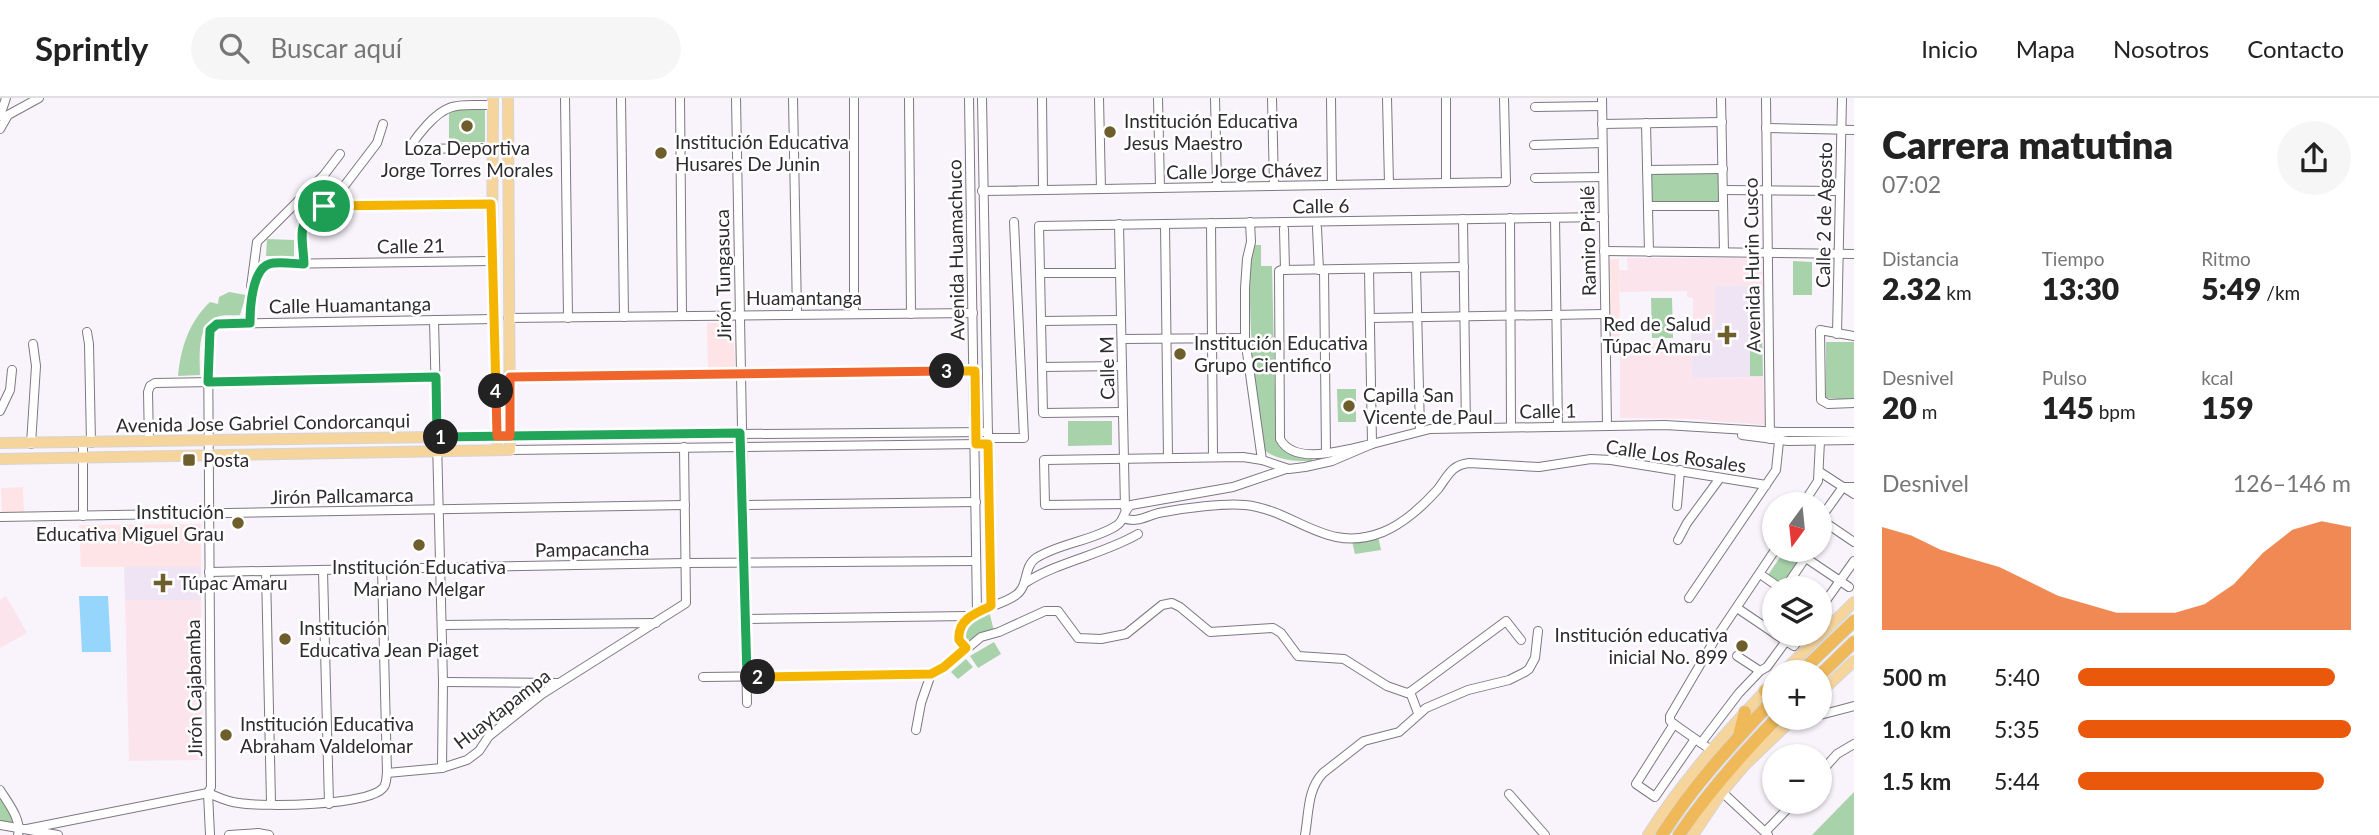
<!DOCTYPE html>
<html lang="es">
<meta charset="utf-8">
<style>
:root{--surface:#fff;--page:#f6f6f6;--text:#222;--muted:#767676;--line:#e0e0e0;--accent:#ea580c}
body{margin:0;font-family:Lato,sans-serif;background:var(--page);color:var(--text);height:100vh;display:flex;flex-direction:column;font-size:26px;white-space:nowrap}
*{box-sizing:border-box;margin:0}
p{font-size:23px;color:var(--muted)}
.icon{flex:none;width:38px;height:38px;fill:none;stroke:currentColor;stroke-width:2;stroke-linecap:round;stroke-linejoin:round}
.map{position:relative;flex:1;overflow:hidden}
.details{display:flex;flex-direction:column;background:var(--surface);width:525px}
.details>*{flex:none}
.needle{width:46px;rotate:195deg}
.controls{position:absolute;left:1762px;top:394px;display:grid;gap:14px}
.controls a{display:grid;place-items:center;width:70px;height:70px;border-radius:50%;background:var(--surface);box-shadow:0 2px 5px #0004;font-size:35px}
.pin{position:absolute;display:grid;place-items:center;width:60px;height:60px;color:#fff;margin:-30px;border:4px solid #fff;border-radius:50%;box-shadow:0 2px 7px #0007}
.km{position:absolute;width:35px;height:35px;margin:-18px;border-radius:50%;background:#222;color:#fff;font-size:19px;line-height:35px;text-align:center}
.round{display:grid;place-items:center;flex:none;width:74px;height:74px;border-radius:37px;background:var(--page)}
.summary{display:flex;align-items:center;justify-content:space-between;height:119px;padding:0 28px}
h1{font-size:38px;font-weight:800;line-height:52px}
.stats{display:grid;grid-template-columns:repeat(3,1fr);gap:10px;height:119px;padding:7px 28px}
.stats div{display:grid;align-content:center}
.stats b{font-size:30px;font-weight:800}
.stats small{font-size:19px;font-weight:400}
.stats p{font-size:19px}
.chart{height:196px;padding:14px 28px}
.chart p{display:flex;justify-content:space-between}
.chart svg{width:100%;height:126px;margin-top:7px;fill:var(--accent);opacity:.7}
ul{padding:0 28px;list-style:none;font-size:23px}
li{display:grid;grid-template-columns:112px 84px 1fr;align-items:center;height:52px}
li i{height:18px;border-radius:9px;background:var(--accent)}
header{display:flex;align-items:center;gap:42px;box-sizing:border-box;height:98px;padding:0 35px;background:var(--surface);border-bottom:2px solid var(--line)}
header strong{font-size:33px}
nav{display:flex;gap:38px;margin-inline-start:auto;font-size:24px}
.search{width:490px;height:63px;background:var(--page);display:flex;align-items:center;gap:18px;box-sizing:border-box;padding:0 24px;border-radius:38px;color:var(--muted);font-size:26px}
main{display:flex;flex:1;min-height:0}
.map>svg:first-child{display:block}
.commercial{fill:#ffe4e7}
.built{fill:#efe4f4}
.education{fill:#fce4ed}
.green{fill:#a8d2aa}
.water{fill:#96d6fc}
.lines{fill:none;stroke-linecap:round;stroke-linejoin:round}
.minor-casing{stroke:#7e7881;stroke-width:10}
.major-casing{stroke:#d5d5d5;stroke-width:12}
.highway-casing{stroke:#d5d5d5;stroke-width:14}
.minor{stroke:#fff;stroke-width:8}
.major{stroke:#f5d59c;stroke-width:10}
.highway{stroke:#efb95a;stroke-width:12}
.split-1-casing{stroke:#fff;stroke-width:14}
.split-2-casing{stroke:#fff;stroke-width:14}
.split-3-casing{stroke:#fff;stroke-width:14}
.split-4-casing{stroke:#fff;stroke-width:14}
.split-5-casing{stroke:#fff;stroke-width:14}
.split-1{stroke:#22a559;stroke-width:9}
.split-2{stroke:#22a559;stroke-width:9}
.split-3{stroke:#f5b400;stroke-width:9}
.split-4{stroke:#f0652b;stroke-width:9}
.split-5{stroke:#f5b400;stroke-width:9}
.poi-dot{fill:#6d5e2c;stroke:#fff;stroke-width:2.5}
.labels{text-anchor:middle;stroke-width:5;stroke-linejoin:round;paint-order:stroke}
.poi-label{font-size:19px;fill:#2e2b2f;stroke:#fff;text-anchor:start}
.street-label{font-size:19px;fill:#2e2b2f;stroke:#fff}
</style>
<header>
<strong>Sprintly</strong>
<div class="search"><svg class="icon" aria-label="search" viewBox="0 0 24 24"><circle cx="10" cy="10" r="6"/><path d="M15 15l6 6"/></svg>Buscar aquí</div>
<nav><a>Inicio</a><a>Mapa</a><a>Nosotros</a><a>Contacto</a></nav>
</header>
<main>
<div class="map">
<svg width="1854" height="737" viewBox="0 0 1854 737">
<rect width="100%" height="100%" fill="#f9f3fc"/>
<g class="commercial">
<polygon points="1610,161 1619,161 1620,241 1611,241"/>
<polygon points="707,225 730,225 733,228 735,267 731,270 708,271"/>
<polygon points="23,389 24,414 2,415 1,390"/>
<polygon points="201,426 201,469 81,469 79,427"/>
</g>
<g class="built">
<polygon points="1763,187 1763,279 1691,280 1691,230 1715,229 1714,188"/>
<polygon points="124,469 201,469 201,502 125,502"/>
</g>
<g class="education">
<polygon points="1627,160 1762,160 1763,187 1715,188 1715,230 1693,230 1693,200 1687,199 1687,193 1620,194 1619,172 1628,172"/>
<polygon points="1620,245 1691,245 1692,280 1763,279 1765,327 1691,321 1620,320"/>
<polygon points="6,498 27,535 0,550 0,502"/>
<polygon points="125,502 201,502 204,662 129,663"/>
</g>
<g class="green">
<rect x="449" y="12" width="36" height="32"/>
<polygon points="1718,74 1719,105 1651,106 1650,75"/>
<polygon points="267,141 294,142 294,159 266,158"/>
<path d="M1255 147H1261V168H1272L1276 341C1282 355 1297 358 1312 359V363C1295 363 1278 363 1264 352 1255 303 1251 255 1250 205 1249 186 1246 165 1255 147Z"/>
<polygon points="1793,163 1812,164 1812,197 1793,197"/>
<path d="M229 194 246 197 240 217C233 218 224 216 217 219 196 227 200 259 200 277L178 278C181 249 189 224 210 204L218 206 219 199Z"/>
<polygon points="1651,200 1672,200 1673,240 1652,240"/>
<polygon points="1750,243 1762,243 1763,278 1750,278"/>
<polygon points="1826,244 1854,244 1854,302 1826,300"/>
<polygon points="1337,291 1356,291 1356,324 1338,324"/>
<polygon points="1068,323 1112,323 1112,347 1068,348"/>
<polygon points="1378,438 1381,452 1355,456 1352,443"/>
<polygon points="1785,452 1802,461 1784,488 1768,477"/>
<path d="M989 513 994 533 981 535 970 542 964 541 962 536C966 523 978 518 989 513Z"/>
<polygon points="994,544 1001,556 978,570 970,558"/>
<polygon points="966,561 973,569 958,581 951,574"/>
<polygon points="1854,694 1854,737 1812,737"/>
<polygon points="0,698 15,724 14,726 0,725"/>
</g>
<polygon class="water" points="79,498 108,498 111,554 82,554"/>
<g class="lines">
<defs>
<g id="minor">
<polyline points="565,0 568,220"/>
<polyline points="621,0 624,219"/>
<polyline points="680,0 682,218"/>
<polyline points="736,0 747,605"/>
<polyline points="793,0 797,216"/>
<polyline points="909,0 911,216"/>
<polyline points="969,0 977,514"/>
<polyline points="982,0 991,508"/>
<polyline points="1042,0 1043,92"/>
<polyline points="1099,0 1101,91"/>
<polyline points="1158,0 1160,90"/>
<polyline points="1215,0 1217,89"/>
<polyline points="1272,0 1274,88"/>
<polyline points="1331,0 1332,87"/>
<polyline points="1387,0 1389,86"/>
<polyline points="1446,0 1446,85"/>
<polyline points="1602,0 1607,328"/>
<polyline points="1721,0 1724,154"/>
<polyline points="1766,0 1770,341"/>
<path d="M492 7C460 8 450 2 427 27 421 34 414 41 411 49L414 51 492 50"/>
<polyline points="1535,9 1602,8"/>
<polyline points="0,18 6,0"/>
<polyline points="1646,25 1649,154"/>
<polyline points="1602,26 1722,24"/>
<polyline points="1766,30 1854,32"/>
<polyline points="0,31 8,17 39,0"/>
<polyline points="1534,47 1602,45"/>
<polyline points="1647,72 1723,71"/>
<polyline points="1535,80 1603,79"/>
<polyline points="1723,92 1840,93"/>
<polyline points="982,93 1506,84 1504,0"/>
<polyline points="329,108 377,45 383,26"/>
<polyline points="1648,108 1723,108"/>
<polyline points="1510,120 1511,329"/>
<polyline points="1555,120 1558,329"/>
<polyline points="1463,121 1466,330"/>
<polyline points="1250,124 1251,144 1247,161 1245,190 1245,240 1262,362"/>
<polyline points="1211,125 1213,359"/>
<polyline points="1119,126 1125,410"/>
<polyline points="1165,126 1168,360"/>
<polyline points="1317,130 1319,172"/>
<polyline points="1284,131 1285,172"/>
<polyline points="1604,153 1854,156"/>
<path d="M304 166C303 138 294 122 323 109L491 106"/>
<polyline points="1416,170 1420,332"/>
<path d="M1369 171 1372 346C1347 351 1295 369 1280 341L1279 173 1281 172 1464 169"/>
<polyline points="1324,172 1326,355"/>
<polyline points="1040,175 1120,175"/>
<polyline points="251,189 257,144 324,77 340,56"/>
<polyline points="854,216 854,0"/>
<polyline points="508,220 973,215"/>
<polyline points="1370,220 1605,216"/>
<polyline points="434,222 443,584 442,670"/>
<polyline points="1041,223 1121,222"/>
<path d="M250 224C250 206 250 173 271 166L492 163"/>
<polyline points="87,234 89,246 91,345"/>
<polyline points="1837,236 1842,0"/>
<polyline points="1854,238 1820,232 1821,302 1828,306 1854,305"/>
<polyline points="1122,241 1245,240"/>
<polyline points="1042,269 1122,268"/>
<polyline points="510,279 975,273"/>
<polyline points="0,313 10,292 12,272"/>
<polyline points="1123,314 1043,315 1039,128 1604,119"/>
<polyline points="1742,337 1788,343 1854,342"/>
<polyline points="510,338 988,334"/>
<polyline points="988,340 1024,340 1014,124"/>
<polyline points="149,344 148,294 150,288 155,285 436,280"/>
<polyline points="83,345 83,418"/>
<polyline points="31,346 36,268 33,246"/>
<polyline points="510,352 980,346"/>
<polyline points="1820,374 1843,389 1854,389"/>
<polyline points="1854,396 1843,389 1820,421 1854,444"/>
<polyline points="1124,406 1045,407 1044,362 1243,359 1262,362 1289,371 1305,369 1332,363 1372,346 1430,331 1665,327 1780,334 1854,334"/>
<polyline points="1803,406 1818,383 1820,343"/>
<polyline points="744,407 976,404"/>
<polyline points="1677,408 1680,372"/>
<polyline points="0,419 685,407"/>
<path d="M1123 420C1139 426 1148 416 1164 414 1185 410 1224 405 1245 407 1296 412 1326 457 1383 434 1403 426 1424 407 1438 391 1448 378 1451 367 1469 365L1539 369 1591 361 1611 362 1766 387"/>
<polyline points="1678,442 1687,425 1720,380"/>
<polyline points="1794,452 1849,489"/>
<polyline points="266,473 271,705"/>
<polyline points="323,473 329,706"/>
<polyline points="209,474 686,465 976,463"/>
<polyline points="1760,476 1780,490"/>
<path d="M1025 485C1059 463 1102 457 1138 436"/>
<polyline points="1785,490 1806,459"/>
<polyline points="1689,500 1776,372 1780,334"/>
<polyline points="1737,510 1774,535"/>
<polyline points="1820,511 1854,463"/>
<polyline points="746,521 970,518"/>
<polyline points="442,527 656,525"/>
<polyline points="1775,536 1794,548 1803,536"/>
<path d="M966 550 958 538C961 510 998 511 1016 497 1029 488 1023 469 1036 460 1060 445 1092 443 1116 428 1125 423 1123 412 1131 407L1233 389 1286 371"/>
<polyline points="1737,558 1760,573"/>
<polyline points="703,579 931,576 945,569 981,539 999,534 1045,513 1058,513 1078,540 1101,541 1126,536 1162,507 1172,505 1180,509 1210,534 1273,530 1281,535 1298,558 1344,561 1387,588 1407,595 1410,594 1506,523 1521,542"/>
<polyline points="443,584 559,585"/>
<polyline points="1410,594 1418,615"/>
<polyline points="1820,617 1854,608"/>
<polyline points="1674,626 1636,686 1655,699 1695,641"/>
<polyline points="916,632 921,605 931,576"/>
<polyline points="1701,645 1739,595 1760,573 1767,569 1786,543"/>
<polyline points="1711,652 1674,626 1670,623 1670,618 1714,543 1775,452"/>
<polyline points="387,675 442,670 467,662 479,653 489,638 542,596 686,505 684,349"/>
<polyline points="1820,675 1837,656 1854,646"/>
<path d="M0 692C8 705 22 722 18 737"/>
<polyline points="1722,694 1768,737"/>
<path d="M208 695C218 699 227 704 239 705 263 709 368 708 383 690 387 686 386 680 387 675L382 471"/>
<polyline points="1509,696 1545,737"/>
<polyline points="0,727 58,737"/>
<polyline points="27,731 208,695"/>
<polyline points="1765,734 1794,704"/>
<polyline points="210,737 208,695 211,689 208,240 210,231 217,226 494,221"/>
<polyline points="229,737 258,735 269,737"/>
<path d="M1305 737C1309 715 1307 692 1323 675L1364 643 1399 634 1426 610 1468 592 1509 582 1525 574 1529 571 1535 560 1538 533"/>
</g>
<g id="major">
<polyline points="493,0 492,163 497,344"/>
<polyline points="0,345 510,338"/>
<polyline points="0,361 510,352 508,0"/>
<polyline points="1783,574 1854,504"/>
<polyline points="1820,595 1854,563"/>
<path d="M1648 737C1683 682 1726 634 1770 588"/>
<polyline points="1693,737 1722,694 1745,667 1794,620"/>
</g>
<g id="highway">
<polyline points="1801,574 1854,523"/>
<polyline points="1820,577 1854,544"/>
<polyline points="1765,593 1774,586"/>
<polyline points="1739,638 1745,614"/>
<path d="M1662 737C1694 686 1734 644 1774 601"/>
<path d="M1679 737C1708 694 1741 657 1777 620"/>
</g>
</defs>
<use href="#minor" class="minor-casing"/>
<use href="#major" class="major-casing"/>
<use href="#highway" class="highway-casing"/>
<use href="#minor" class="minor"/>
<use href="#major" class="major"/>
<use href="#highway" class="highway"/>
</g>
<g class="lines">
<defs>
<path id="split-1" d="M324 108C294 122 303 138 304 166 294 166 279 163 269 166 252 172 250 210 250 225L217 226 210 232 208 284 436 279 437 339H441"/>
<polyline id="split-2" points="441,339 740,335 747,579 758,579"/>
<path id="split-3" d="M758 579 931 576 944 569 966 550 959 542C957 522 975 515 991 508L988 346H976L975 273H947"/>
<polyline id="split-4" points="496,293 497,338 510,338 510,279 947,273"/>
<polyline id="split-5" points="324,108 491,106 496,293"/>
</defs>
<use href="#split-1" class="split-1-casing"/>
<use href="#split-2" class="split-2-casing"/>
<use href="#split-3" class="split-3-casing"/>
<use href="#split-4" class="split-4-casing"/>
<use href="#split-5" class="split-5-casing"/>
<use href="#split-1" class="split-1"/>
<use href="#split-2" class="split-2"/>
<use href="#split-3" class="split-3"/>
<use href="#split-4" class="split-4"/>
<use href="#split-5" class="split-5"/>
</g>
<g class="poi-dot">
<circle cx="467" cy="28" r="7"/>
<circle cx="1110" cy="34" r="7"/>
<circle cx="661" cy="55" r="7"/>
<path d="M1723.5 226.5h7v7h7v7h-7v7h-7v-7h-7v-7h7z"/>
<circle cx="1180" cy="256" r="7"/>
<circle cx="1349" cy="308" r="7"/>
<rect x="182" y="355" width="14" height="14" rx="3.5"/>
<circle cx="238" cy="425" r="7"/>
<circle cx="419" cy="447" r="7"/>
<path d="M159.5 474.5h7v7h7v7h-7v7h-7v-7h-7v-7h7z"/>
<circle cx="285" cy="541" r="7"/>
<circle cx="1742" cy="548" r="7"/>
<circle cx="226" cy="637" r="7"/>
</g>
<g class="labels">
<g class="poi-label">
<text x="1124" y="30">Institución Educativa<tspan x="1124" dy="22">Jesus Maestro</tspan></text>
<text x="675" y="51">Institución Educativa<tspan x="675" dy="22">Husares De Junin</tspan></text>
<text x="467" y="57" text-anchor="middle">Loza Deportiva<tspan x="467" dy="22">Jorge Torres Morales</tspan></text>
<text x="1711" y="233" text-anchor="end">Red de Salud<tspan x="1711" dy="22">Túpac Amaru</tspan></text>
<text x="1194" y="252">Institución Educativa<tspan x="1194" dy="22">Grupo Cientifico</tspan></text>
<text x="1363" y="304">Capilla San<tspan x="1363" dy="22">Vicente de Paul</tspan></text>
<text x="203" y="369">Posta</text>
<text x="224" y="421" text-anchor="end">Institución<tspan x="224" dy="22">Educativa Miguel Grau</tspan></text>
<text x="419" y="476" text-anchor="middle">Institución Educativa<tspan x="419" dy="22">Mariano Melgar</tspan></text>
<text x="179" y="492">Túpac Amaru</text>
<text x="299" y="537">Institución<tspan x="299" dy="22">Educativa Jean Piaget</tspan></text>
<text x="1728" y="544" text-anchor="end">Institución educativa<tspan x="1728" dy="22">inicial No. 899</tspan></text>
<text x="240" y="633">Institución Educativa<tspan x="240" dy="22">Abraham Valdelomar</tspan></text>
</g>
<g class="street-label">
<text transform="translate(1244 73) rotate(-1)" y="7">Calle Jorge Chávez</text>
<text transform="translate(1321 108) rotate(-1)" y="7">Calle 6</text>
<text transform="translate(1824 117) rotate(-89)" y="7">Calle 2 de Agosto</text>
<text transform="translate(1588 143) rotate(-91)" y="7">Ramiro Prialé</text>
<text transform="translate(411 148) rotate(-1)" y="7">Calle 21</text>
<text transform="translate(956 152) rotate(-91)" y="7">Avenida Huamachuco</text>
<text transform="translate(1752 167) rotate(-91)" y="7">Avenida Hurin Cusco</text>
<text transform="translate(723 177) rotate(-91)" y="7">Jirón Tungasuca</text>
<text x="804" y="207">Huamantanga</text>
<text transform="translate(350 207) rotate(-1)" y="7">Calle Huamantanga</text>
<text transform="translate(1107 270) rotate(-91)" y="7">Calle M</text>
<text transform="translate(1548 313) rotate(-1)" y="7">Calle 1</text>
<text transform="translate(263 325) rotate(-1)" y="7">Avenida Jose Gabriel Condorcanqui</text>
<text transform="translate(1676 358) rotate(8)" y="7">Calle Los Rosales</text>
<text transform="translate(342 398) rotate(-1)" y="7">Jirón Pallcamarca</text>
<text transform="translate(592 451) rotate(-1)" y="7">Pampacancha</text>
<text transform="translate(194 590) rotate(-91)" y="7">Jirón Cajabamba</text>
<text transform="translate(502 611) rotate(-38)" y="7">Huaytapampa</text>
</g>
</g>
</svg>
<div class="controls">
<a><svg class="needle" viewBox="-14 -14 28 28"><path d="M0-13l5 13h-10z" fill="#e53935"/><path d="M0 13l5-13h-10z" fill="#767676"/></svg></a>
<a><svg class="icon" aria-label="layers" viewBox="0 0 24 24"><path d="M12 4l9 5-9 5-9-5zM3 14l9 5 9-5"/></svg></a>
<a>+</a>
<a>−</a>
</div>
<div class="pin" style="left:324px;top:108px;background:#1e9e55"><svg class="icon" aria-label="arrive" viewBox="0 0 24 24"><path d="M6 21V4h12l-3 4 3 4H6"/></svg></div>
<b class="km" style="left:441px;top:339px">1</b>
<b class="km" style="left:758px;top:579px">2</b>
<b class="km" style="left:947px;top:273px">3</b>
<b class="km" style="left:496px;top:293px">4</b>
</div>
<section class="details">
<div class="summary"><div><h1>Carrera matutina</h1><p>07:02</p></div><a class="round"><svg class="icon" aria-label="share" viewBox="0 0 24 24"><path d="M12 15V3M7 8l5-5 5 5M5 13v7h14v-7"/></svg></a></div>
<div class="stats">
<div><p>Distancia</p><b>2.32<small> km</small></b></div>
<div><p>Tiempo</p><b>13:30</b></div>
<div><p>Ritmo</p><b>5:49<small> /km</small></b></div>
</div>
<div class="stats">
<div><p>Desnivel</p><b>20<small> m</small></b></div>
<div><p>Pulso</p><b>145<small> bpm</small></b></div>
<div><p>kcal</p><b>159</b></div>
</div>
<div class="chart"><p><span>Desnivel</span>126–146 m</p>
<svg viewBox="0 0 160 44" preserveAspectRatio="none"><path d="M0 44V8L10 11L20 16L30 19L40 22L50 27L60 32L70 35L80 38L90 38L100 38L110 35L120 28L130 17L140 9L150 6L160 8V44z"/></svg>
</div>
<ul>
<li><b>500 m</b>5:40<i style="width:94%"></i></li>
<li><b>1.0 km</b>5:35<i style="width:100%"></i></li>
<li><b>1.5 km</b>5:44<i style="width:90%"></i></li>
</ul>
</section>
</main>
